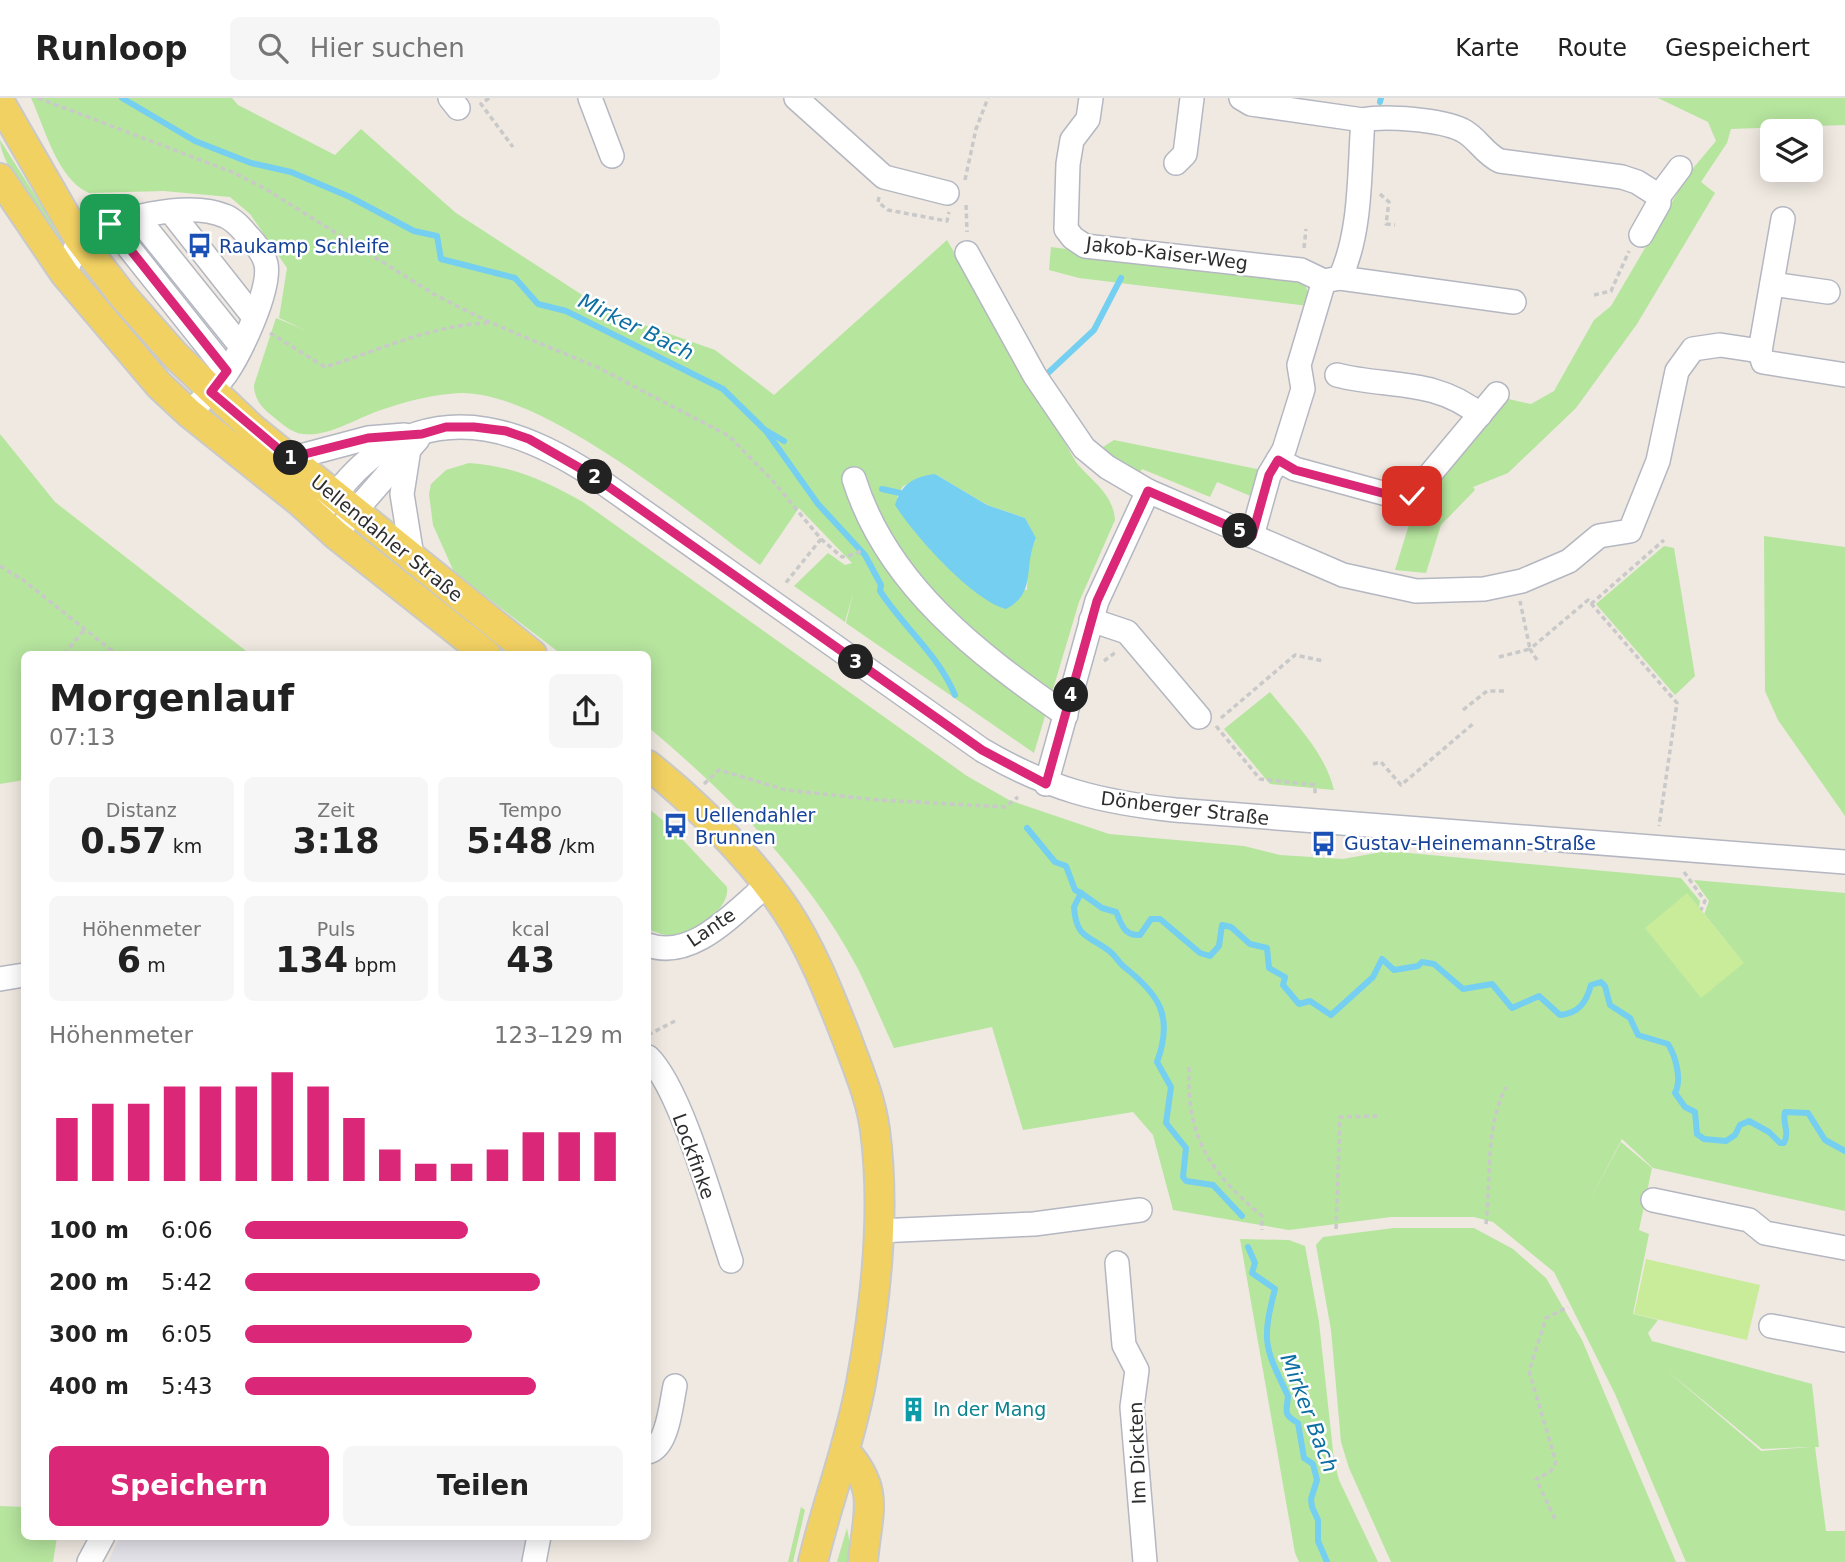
<!DOCTYPE html>
<html lang="de">
<meta charset="utf-8">
<style>
:root{--surface:#fff;--page:#f6f6f6;--text:#222;--muted:#767676;--line:#e0e0e0;--accent:#db2777}
body{margin:0;font-family:"DejaVu Sans",sans-serif;background:var(--page);color:var(--text);height:100vh;display:flex;flex-direction:column;font-size:26px;white-space:nowrap}
*{box-sizing:border-box;margin:0}
p{font-size:23px;color:var(--muted)}
.icon{flex:none;width:38px;height:38px;fill:none;stroke:currentColor;stroke-width:2;stroke-linecap:round;stroke-linejoin:round}
.map{position:relative;flex:1;overflow:hidden}
.side{position:absolute;left:21px;top:553px;width:630px;height:889px;display:flex;flex-direction:column;background:var(--surface);border-radius:10px;box-shadow:0 4px 18px #0003}
.side>*{flex:none}
.controls{position:absolute;left:1760px;top:21px;display:grid;gap:14px}
.controls a{display:grid;place-items:center;width:63px;height:63px;border-radius:10px;background:var(--surface);box-shadow:0 4px 18px #0003;font-size:35px}
.pin{position:absolute;display:grid;place-items:center;width:60px;height:60px;color:#fff;margin:-30px;border-radius:14px;box-shadow:0 4px 10px #0006}
.km{position:absolute;width:35px;height:35px;margin:-18px;border-radius:50%;background:#222;color:#fff;font-size:19px;line-height:35px;text-align:center}
.round{display:grid;place-items:center;flex:none;width:74px;height:74px;border-radius:10px;background:var(--page)}
.headline{display:flex;align-items:center;justify-content:space-between;height:119px;padding:0 28px}
h1{font-size:38px;font-weight:700;line-height:52px}
.stats{display:grid;grid-template-columns:repeat(3,1fr);gap:10px;height:119px;padding:7px 28px}
.stats div{display:grid;align-content:center;border-radius:10px;background:var(--page);text-align:center}
.stats b{font-size:35px;font-weight:700}
.stats small{font-size:19px;font-weight:400}
.stats p{font-size:19px}
.chart{height:196px;padding:14px 28px}
.chart p{display:flex;justify-content:space-between}
.chart svg{width:100%;height:126px;margin-top:7px;stroke:var(--accent);stroke-width:6}
.action{display:flex;gap:14px;margin-top:auto;padding:14px 28px}
.action a{flex:1;height:80px;border-radius:10px;background:var(--accent);color:#fff;font-size:28px;font-weight:700;line-height:80px;text-align:center}
.action a+a{background:var(--page);color:var(--text)}
ul{padding:0 28px;list-style:none;font-size:23px}
li{display:grid;grid-template-columns:112px 84px 1fr;align-items:center;height:52px}
li i{height:18px;border-radius:9px;background:var(--accent)}
header{display:flex;align-items:center;gap:42px;box-sizing:border-box;height:98px;padding:0 35px;background:var(--surface);border-bottom:2px solid var(--line)}
header strong{font-size:33px}
nav{display:flex;gap:38px;margin-inline-start:auto;font-size:24px}
.search{width:490px;height:63px;background:var(--page);display:flex;align-items:center;gap:18px;box-sizing:border-box;padding:0 24px;border-radius:10px;color:var(--muted);font-size:26px}
.map>svg:first-child{display:block}
.industrial{fill:#e3e1e8}
.green{fill:#b6e59e;fill-rule:evenodd}
.pitch{fill:#c9ec9a}
.water{fill:#75cff0}
.lines{fill:none;stroke-linecap:round;stroke-linejoin:round}
.stream{stroke:#75cff0;stroke-width:6}
.minor-casing{stroke:#b4b7c1;stroke-width:26}
.major-casing{stroke:#c9c9c9;stroke-width:32}
.path{stroke:#c9c9c9;stroke-width:3.5;stroke-dasharray:5 3.5;stroke-linecap:butt}
.minor{stroke:#fff;stroke-width:23}
.major{stroke:#f2d163;stroke-width:28}
.route-casing{stroke:#fff;stroke-width:14}
.route{stroke:#db2777;stroke-width:9}
.labels{text-anchor:middle;stroke-width:5;stroke-linejoin:round;paint-order:stroke}
.transit-label{font-size:19px;fill:#164399;stroke:#fff;text-anchor:start}
.street-label{font-size:19px;fill:#2e2e2e;stroke:#fff}
.culture-label{font-size:19px;fill:#0d838f;stroke:#fff;text-anchor:start}
.water-label{font-size:21px;font-style:italic;fill:#0d6fa3;stroke:#fff}
</style>
<header>
<strong>Runloop</strong>
<div class="search"><svg class="icon" aria-label="search" viewBox="0 0 24 24"><circle cx="10" cy="10" r="6"/><path d="M15 15l6 6"/></svg>Hier suchen</div>
<nav><a>Karte</a><a>Route</a><a>Gespeichert</a></nav>
</header>
<div class="map">
<svg width="1845" height="1464" viewBox="0 0 1845 1464">
<rect width="100%" height="100%" fill="#efe9e1"/>
<polygon class="industrial" points="120,1439 532,1439 527,1464 108,1464"/>
<g class="green">
<path d="M31 0H232L238 7 335 57 361 31 456 115 610 215 715 252 774 297 947 142 1076 364C1092 384 1113 395 1115 422L1079 504 1034 655 846 525 853 495 845 524 794 488 828 455 845 467 852 465 799 410 760 467C692 417 545 294 461 295 433 296 404 304 378 313 355 321 328 339 303 336 291 335 280 324 271 317 261 309 254 300 254 287L276 220 305 232 279 220 287 170 250 116 230 99 164 93 89 95C57 81 45 30 31 0ZM935 376 987 407 1025 420 1036 441 1028 458 1027 492 954 472 932 453 897 399 903 388Z"/>
<polygon points="1658,0 1845,0 1845,27 1731,31 1727,45 1701,84 1715,95 1637,226 1576,310 1508,375 1473,389 1475,392 1441,427 1426,475 1395,472 1416,404 1504,300 1531,306 1554,293 1594,222 1611,208 1689,75 1716,43 1708,24"/>
<path d="M0 42 68 149 64 155C49 131 0 67 0 42Z"/>
<polygon points="1051,149 1295,180 1303,183 1310,198 1308,208 1079,180 1049,172"/>
<polygon points="0,336 55,404 250,556 24,556 24,682 0,686"/>
<polygon points="1114,342 1262,372 1253,399 1217,384 1210,399 1142,371 1140,375 1119,364 1103,349"/>
<path d="M469 365C513 368 545 383 583 404L967 678 1009 702 1109 736 1244 748 1280 757 1343 761 1387 753 1681 780 1700 803 1699 810 1688 796 1744 865 1704 817 1709 803 1694 782 1845 795V1113L1653 1070 1622 1041 1588 1106 1621 1044 1652 1070 1639 1132 1649 1136 1633 1216 1658 1222 1648 1235 1652 1243 1812 1286 1819 1349H1815L1826 1433H1845V1464H1686L1615 1296 1554 1174 1493 1124 1474 1119H1391L1289 1132 1173 1112 1153 1037 1133 1014 1023 1032 992 929 894 950C882 924 871 897 858 871 808 776 729 697 648 629V556H561L454 474 433 427 429 396 431 386 446 372ZM1665 1271 1762 1351 1810 1349 1761 1353Z"/>
<polygon points="362,435 514,556 505,556 357,438"/>
<polygon points="1764,438 1845,449 1845,718 1778,622 1765,593"/>
<polygon points="1664,448 1674,450 1695,578 1675,597 1596,506"/>
<path d="M1270 594C1294 624 1325 654 1334 692L1270 686 1224 631Z"/>
<path d="M648 710 671 729 727 789C730 810 699 831 680 837 669 840 658 835 648 831Z"/>
<polygon points="1394,1130 1474,1130 1513,1151 1546,1180 1582,1242 1676,1464 1391,1464 1349,1370 1341,1344 1331,1232 1316,1147 1323,1139"/>
<polygon points="1240,1141 1289,1142 1305,1148 1319,1224 1334,1362 1339,1382 1378,1464 1299,1464 1295,1455"/>
<polygon points="0,1408 24,1409 24,1438 57,1439 53,1464 0,1464"/>
<polygon points="801,1409 805,1412 793,1464 788,1464"/>
<polygon points="847,1430 853,1464 837,1464"/>
</g>
<g class="pitch">
<polygon points="1687,795 1744,865 1701,900 1645,830"/>
<polygon points="1646,1161 1760,1187 1747,1242 1634,1216"/>
</g>
<path class="water" d="M935 376 987 407 1025 420 1036 440C1023 469 1037 495 1006 511 972 502 914 437 895 407 902 385 914 379 935 376Z"/>
<g class="lines">
<g class="stream">
<path d="M122 0 195 43 251 65 291 74 350 99 414 133 437 138 441 161 515 180 538 206 566 213 723 291 766 333 818 406 865 457 881 487 880 493C905 531 937 555 955 597"/>
<polyline points="1380,4 1381,0"/>
<polyline points="1048,275 1094,232 1121,180"/>
<polyline points="767,333 784,343"/>
<polyline points="882,391 900,395"/>
<path d="M1027 730 1055 764 1066 768 1075 792 1081 795 1074 809C1076 840 1088 837 1108 852 1114 856 1118 863 1123 868 1159 896 1174 918 1157 964L1171 989 1166 1025 1186 1050 1183 1079 1186 1083 1213 1087 1242 1118"/>
<path d="M1081 795 1102 810 1116 814C1122 827 1124 838 1140 837L1151 821H1160L1200 855 1210 858 1219 848 1222 827 1231 829 1250 846 1267 850 1269 870 1285 879 1283 887 1299 906 1310 903 1331 917 1373 879 1382 861 1394 872 1418 868 1422 864 1434 866 1463 891 1492 886 1512 910 1539 898 1560 917C1579 915 1586 905 1591 887L1601 884 1605 888 1610 907 1630 920 1638 937 1668 946C1676 959 1682 982 1675 995L1685 1009 1695 1014 1697 1036 1704 1041 1726 1043 1735 1037 1740 1027 1749 1023 1769 1034 1780 1045H1784C1790 1033 1782 1025 1785 1014L1808 1015 1825 1042 1845 1053"/>
<path d="M1248 1149 1255 1165 1252 1175 1275 1191C1261 1245 1265 1249 1288 1298 1287 1313 1282 1316 1298 1325L1304 1360 1313 1366 1317 1382 1311 1401 1312 1409 1318 1422V1443L1327 1464"/>
</g>
<defs>
<g id="minor">
<polyline points="450,0 458,10"/>
<polyline points="590,0 612,58"/>
<polyline points="796,0 884,79 947,95"/>
<polyline points="1091,0 1088,21 1072,42 1068,66 1066,131 1073,140 1085,148 1301,172 1324,183 1340,180 1514,204"/>
<polyline points="1241,0 1251,6 1363,22"/>
<polyline points="1176,65 1185,56 1192,0"/>
<polyline points="171,114 253,218"/>
<polyline points="137,119 240,247"/>
<polyline points="1783,121 1760,253 1763,264 1845,277"/>
<polyline points="110,126 227,273"/>
<polyline points="1641,137 1659,105 1659,98 1680,70"/>
<polyline points="967,155 1035,278 1084,350 1107,369 1148,393"/>
<path d="M65 176 79 141C112 121 188 102 225 118 235 122 242 131 249 139 255 145 264 157 266 166 271 191 241 254 226 276 215 291 202 302 189 315"/>
<path d="M1340 180C1362 133 1359 72 1363 22 1385 17 1442 22 1462 32 1477 39 1484 56 1500 63L1622 79 1637 84 1659 98"/>
<polyline points="1772,186 1828,194"/>
<path d="M1337 277C1387 290 1436 280 1480 317"/>
<polyline points="409,351 402,396 412,458"/>
<polyline points="289,361 368,340 405,337"/>
<polyline points="1278,362 1295,371 1401,400 1412,398 1497,296"/>
<path d="M854 381C887 487 978 556 1066 617"/>
<path d="M317 419C335 397 353 372 376 356 450 306 524 333 592 377L982 652C1048 691 1100 704 1175 712L1845 764"/>
<polyline points="344,426 418,341"/>
<polyline points="1252,438 1269,377 1284,352 1303,291 1299,267 1324,183"/>
<polyline points="1091,522 1127,534 1199,619"/>
<polyline points="1046,686 1097,503 1148,393 1343,477 1416,493 1484,491 1522,483 1569,463 1599,438 1630,433 1658,363 1677,273 1693,251 1720,247 1760,253"/>
<path d="M648 847C693 863 734 814 767 787"/>
<polyline points="0,881 24,877"/>
<path d="M648 959C681 990 715 1115 731 1163"/>
<polyline points="1653,1102 1749,1122 1765,1135 1845,1150"/>
<polyline points="878,1133 1034,1126 1140,1112"/>
<polyline points="1117,1165 1124,1247 1137,1272 1132,1309 1145,1464"/>
<polyline points="1771,1228 1845,1242"/>
<path d="M648 1354C668 1349 671 1306 675 1288"/>
<polyline points="89,1464 103,1438"/>
<polyline points="534,1464 539,1438"/>
</g>
<g id="major">
<polyline points="0,4 79,141 123,198 175,257 253,331 532,556"/>
<polyline points="0,80 65,176 159,287 189,315 300,404 336,437 486,556"/>
<path d="M648 667C697 706 751 760 786 812 812 851 830 898 847 941 858 971 871 1001 875 1032 886 1115 876 1204 861 1285 850 1346 827 1404 813 1464"/>
<path d="M845 1353C881 1393 867 1415 863 1464"/>
</g>
</defs>
<use href="#minor" class="minor-casing"/>
<use href="#major" class="major-casing"/>
<g class="path">
<polyline points="38,0 232,74 264,90 437,198 489,224 599,270 729,338 772,382 821,441 784,487"/>
<polyline points="489,0 481,6 513,49"/>
<polyline points="965,82 976,31 988,0"/>
<polyline points="1380,96 1389,104 1386,126 1395,127"/>
<polyline points="879,99 878,104 888,112 947,123 949,114"/>
<polyline points="966,107 967,134"/>
<polyline points="1304,150 1306,131"/>
<polyline points="1594,197 1611,193 1629,153"/>
<path d="M270 235 325 269C378 253 431 227 487 225"/>
<polyline points="821,441 842,459 856,456 863,451"/>
<polyline points="0,468 23,482 116,556"/>
<polyline points="1591,506 1664,442"/>
<polyline points="64,556 85,531"/>
<polyline points="1499,559 1530,551 1520,503"/>
<polyline points="1537,562 1530,551 1588,502 1677,605 1659,728"/>
<polyline points="1104,563 1117,553"/>
<polyline points="1463,612 1487,593 1506,593"/>
<polyline points="1221,620 1295,557 1324,563"/>
<polyline points="1216,628 1260,681 1315,687 1315,698"/>
<polyline points="1373,666 1381,664 1401,687 1474,625"/>
<polyline points="704,686 719,672 786,692 879,702 1005,709 1018,699"/>
<polyline points="1684,774 1705,803 1701,812"/>
<polyline points="648,937 675,923"/>
<path d="M1189 969C1186 1040 1210 1074 1262 1118V1132"/>
<path d="M1486 1126C1491 1081 1485 1029 1506 989"/>
<polyline points="1336,1131 1340,1019 1378,1018"/>
<polyline points="1555,1421 1536,1381 1550,1374 1556,1364 1529,1273 1546,1220 1568,1209"/>
</g>
<use href="#minor" class="minor"/>
<use href="#major" class="major"/>
</g>
<g class="lines">
<defs>
<polyline id="route" points="110,126 227,273 211,294 289,360 368,340 422,336 446,329 474,329 506,333 529,341 592,377 982,652 1046,686 1097,503 1148,393 1252,438 1269,377 1278,362 1295,372 1401,400 1412,398"/>
</defs>
<use href="#route" class="route-casing"/>
<use href="#route" class="route"/>
</g>
<defs>
<symbol id="bus-bare" viewBox="-9 -9 18 18"><path d="M-5-6H5V4H4V6H2V4H-2V6H-4V4H-5ZM-3.5-4V0h7V-4ZM-3.5 1.2v1.5H-2V1.2ZM2 1.2v1.5H3.5V1.2Z" fill="#1a4fb4" stroke="#fff" stroke-width="2.5" paint-order="stroke"/></symbol>
<symbol id="building-bare" viewBox="-9 -9 18 18"><path d="M-4-6H4V6H1V3H-1V6H-4ZM-2.5-4.3h1.7v1.8h-1.7ZM.8-4.3h1.7v1.8H.8ZM-2.5-1h1.7V.8h-1.7ZM.8-1h1.7V.8H.8Z" fill="#0f9aa8" stroke="#fff" stroke-width="2.5" paint-order="stroke"/></symbol>
</defs>
<g fill-rule="evenodd">
<use href="#bus-bare" x="182" y="130" width="35" height="35"/>
<use href="#bus-bare" x="658" y="710" width="35" height="35"/>
<use href="#bus-bare" x="1306" y="728" width="35" height="35"/>
<use href="#building-bare" x="896" y="1294" width="35" height="35"/>
</g>
<g class="labels">
<g class="transit-label">
<text x="219" y="155">Raukamp Schleife</text>
<text x="695" y="724">Uellendahler<tspan x="695" dy="22">Brunnen</tspan></text>
<text x="1344" y="752">Gustav-Heinemann-Straße</text>
</g>
<g class="street-label">
<text transform="translate(1167 155) rotate(7)" y="7">Jakob-Kaiser-Weg</text>
<text transform="translate(387 440) rotate(39)" y="7">Uellendahler Straße</text>
<text transform="translate(1185 710) rotate(7)" y="7">Dönberger Straße</text>
<text transform="translate(711 829) rotate(-34)" y="7">Lante</text>
<text transform="translate(694 1058) rotate(70)" y="7">Lockfinke</text>
<text transform="translate(1137 1355) rotate(-92)" y="7">Im Dickten</text>
</g>
<g class="culture-label">
<text x="933" y="1318">In der Mang</text>
</g>
<g class="water-label">
<text transform="translate(636 229) rotate(26)" y="7">Mirker Bach</text>
<text transform="translate(1309 1315) rotate(69)" y="7">Mirker Bach</text>
</g>
</g>
</svg>
<div class="controls">
<a><svg class="icon" aria-label="layers" viewBox="0 0 24 24"><path d="M12 4l9 5-9 5-9-5zM3 14l9 5 9-5"/></svg></a>
</div>
<div class="pin" style="left:110px;top:126px;background:#1e9e55"><svg class="icon" aria-label="arrive" viewBox="0 0 24 24"><path d="M6 21V4h12l-3 4 3 4H6"/></svg></div>
<div class="pin" style="left:1412px;top:398px;background:#d93025"><svg class="icon" aria-label="check" viewBox="0 0 24 24"><path d="M5 12l5 5 9-10"/></svg></div>
<b class="km" style="left:291px;top:360px">1</b>
<b class="km" style="left:595px;top:379px">2</b>
<b class="km" style="left:856px;top:564px">3</b>
<b class="km" style="left:1071px;top:597px">4</b>
<b class="km" style="left:1240px;top:433px">5</b>
<section class="side">
<div class="headline"><div><h1>Morgenlauf</h1><p>07:13</p></div><a class="round"><svg class="icon" aria-label="share" viewBox="0 0 24 24"><path d="M12 15V3M7 8l5-5 5 5M5 13v7h14v-7"/></svg></a></div>
<div class="stats">
<div><p>Distanz</p><b>0.57<small> km</small></b></div>
<div><p>Zeit</p><b>3:18</b></div>
<div><p>Tempo</p><b>5:48<small> /km</small></b></div>
</div>
<div class="stats">
<div><p>Höhenmeter</p><b>6<small> m</small></b></div>
<div><p>Puls</p><b>134<small> bpm</small></b></div>
<div><p>kcal</p><b>43</b></div>
</div>
<div class="chart"><p><span>Höhenmeter</span>123–129 m</p>
<svg viewBox="0 0 160 44" preserveAspectRatio="none"><path d="M5 44V22M15 44V17M25 44V17M35 44V11M45 44V11M55 44V11M65 44V6M75 44V11M85 44V22M95 44V33M105 44V38M115 44V38M125 44V33M135 44V27M145 44V27M155 44V27"/></svg>
</div>
<ul>
<li><b>100 m</b>6:06<i style="width:59%"></i></li>
<li><b>200 m</b>5:42<i style="width:78%"></i></li>
<li><b>300 m</b>6:05<i style="width:60%"></i></li>
<li><b>400 m</b>5:43<i style="width:77%"></i></li>
</ul>
<div class="action"><a>Speichern</a><a>Teilen</a></div>
</section>
</div>
